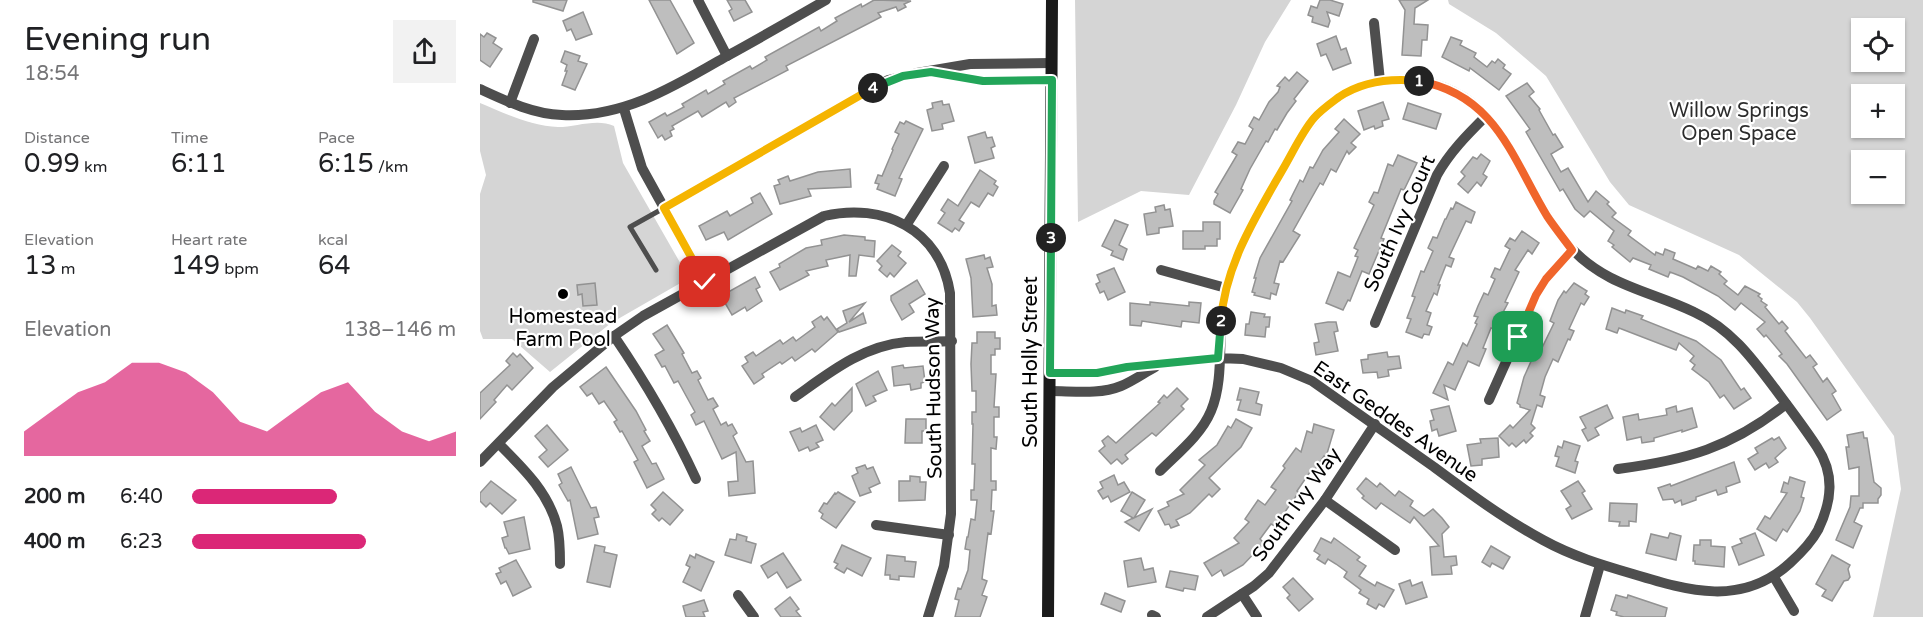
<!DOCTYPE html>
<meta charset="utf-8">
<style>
:root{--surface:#fff;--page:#f2f2f2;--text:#202124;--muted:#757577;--accent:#db2777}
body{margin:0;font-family:"Varela Round",sans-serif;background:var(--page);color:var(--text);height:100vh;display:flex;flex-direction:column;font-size:22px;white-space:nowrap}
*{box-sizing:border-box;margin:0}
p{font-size:20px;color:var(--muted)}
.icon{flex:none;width:33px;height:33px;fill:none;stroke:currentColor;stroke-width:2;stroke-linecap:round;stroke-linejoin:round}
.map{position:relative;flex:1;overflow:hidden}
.side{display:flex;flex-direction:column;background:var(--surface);width:480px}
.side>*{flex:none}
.fabs{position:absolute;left:1371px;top:18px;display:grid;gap:12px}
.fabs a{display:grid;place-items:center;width:54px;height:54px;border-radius:0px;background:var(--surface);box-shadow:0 2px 4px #0004;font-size:30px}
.pin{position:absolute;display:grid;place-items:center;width:51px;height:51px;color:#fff;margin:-26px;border-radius:12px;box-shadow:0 3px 9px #0006}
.km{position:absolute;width:30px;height:30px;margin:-15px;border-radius:50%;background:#222;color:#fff;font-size:16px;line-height:30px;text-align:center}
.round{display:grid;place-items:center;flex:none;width:63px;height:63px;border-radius:0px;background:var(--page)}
.overview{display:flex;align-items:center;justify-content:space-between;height:102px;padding:0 24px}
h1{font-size:33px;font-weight:600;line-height:45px}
.metrics{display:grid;grid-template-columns:repeat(3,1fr);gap:9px;height:102px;padding:6px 24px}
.metrics div{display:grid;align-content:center}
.metrics b{font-size:26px;font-weight:600}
.metrics small{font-size:16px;font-weight:400}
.metrics p{font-size:16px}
.chart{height:168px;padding:12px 24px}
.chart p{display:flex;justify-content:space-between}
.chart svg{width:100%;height:108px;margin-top:6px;fill:var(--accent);opacity:.7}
ul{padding:0 24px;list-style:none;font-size:20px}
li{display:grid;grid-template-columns:96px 72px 1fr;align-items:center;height:45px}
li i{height:15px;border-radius:8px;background:var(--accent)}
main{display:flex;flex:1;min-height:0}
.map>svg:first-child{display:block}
.green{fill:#d5d5d5;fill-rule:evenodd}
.building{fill:#bebebe;stroke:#929292;stroke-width:1.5}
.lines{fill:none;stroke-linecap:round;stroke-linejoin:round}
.service{stroke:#4e4e4e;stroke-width:5}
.minor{stroke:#4e4e4e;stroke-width:10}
.secondary{stroke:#1b1b1b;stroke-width:12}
.split-1-casing{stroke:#fff;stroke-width:12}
.split-2-casing{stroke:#fff;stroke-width:12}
.split-3-casing{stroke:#fff;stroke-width:12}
.split-4-casing{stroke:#fff;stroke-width:12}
.split-5-casing{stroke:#fff;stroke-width:12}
.split-1{stroke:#f0652b;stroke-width:8}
.split-2{stroke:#f5b400;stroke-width:8}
.split-3{stroke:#22a559;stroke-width:8}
.split-4{stroke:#22a559;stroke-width:8}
.split-5{stroke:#f5b400;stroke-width:8}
.poi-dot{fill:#000;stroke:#fff;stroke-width:2}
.labels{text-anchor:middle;stroke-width:4.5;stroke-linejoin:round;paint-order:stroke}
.park-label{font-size:20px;fill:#2c2c2c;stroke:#fff}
.street-label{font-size:20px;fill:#000;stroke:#fff}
.poi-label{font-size:20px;fill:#000;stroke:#fff}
</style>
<main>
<section class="side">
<div class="overview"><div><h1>Evening run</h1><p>18:54</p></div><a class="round"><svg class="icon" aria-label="share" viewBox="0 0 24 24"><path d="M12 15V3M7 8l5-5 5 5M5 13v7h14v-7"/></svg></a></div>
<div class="metrics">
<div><p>Distance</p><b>0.99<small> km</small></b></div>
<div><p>Time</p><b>6:11</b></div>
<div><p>Pace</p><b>6:15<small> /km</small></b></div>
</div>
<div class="metrics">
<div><p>Elevation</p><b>13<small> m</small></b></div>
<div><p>Heart rate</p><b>149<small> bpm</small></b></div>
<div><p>kcal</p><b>64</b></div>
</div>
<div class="chart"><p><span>Elevation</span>138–146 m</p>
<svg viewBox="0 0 160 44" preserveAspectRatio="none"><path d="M0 44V34L10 26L20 18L30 14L40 6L50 6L60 10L70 18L80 30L90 34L100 26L110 18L120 14L130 26L140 34L150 38L160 34V44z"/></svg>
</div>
<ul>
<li><b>200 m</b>6:40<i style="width:55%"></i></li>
<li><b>400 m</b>6:23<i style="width:66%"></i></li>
</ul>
</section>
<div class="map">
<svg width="1443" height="617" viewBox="0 0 1443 617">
<rect width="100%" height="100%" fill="#fff"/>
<g class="green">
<polygon points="595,0 811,0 785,42 756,105 709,195 661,191 598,222"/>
<path d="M968 0H1443V617H1393L1421 489 1414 436 1330 318 1317 302 1259 255 1149 205 1130 182 1066 76 1016 33 969 4ZM1382 28H1414V62H1382ZM1382 94H1414V128H1382ZM1382 160H1414V194H1382Z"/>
<path d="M0 103C24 113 51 126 78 127 96 127 117 118 134 126L143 163 206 273 204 281 131 323 70 372 32 339H3L0 331V194L6 175 0 151Z"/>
</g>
<g class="building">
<polygon points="53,0 87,0 83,11 53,2"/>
<polygon points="169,0 190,0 214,43 197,54"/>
<polygon points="247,0 265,0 272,12 254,21 249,11 252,9"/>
<polygon points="394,0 431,1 424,4 426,7 418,11 416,7 398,13 401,17 306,66 308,70 254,98 256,102 249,107 246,102 222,117 218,111 192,126 194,129 190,131 192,136 185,140 182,135 178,138 169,122 185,113 187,116 204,107 202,104 226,90 228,94 245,84 243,81 270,66 272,69 287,60 285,57 339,27 341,31 357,21 355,18 381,4 382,7"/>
<polygon points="840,0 850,0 863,4 859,16 847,12 850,21 848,27 832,22 833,17 828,15 831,6 837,8"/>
<polygon points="919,0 948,0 935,8 934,24 948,25 947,40 942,40 941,56 922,55 925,10"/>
<polygon points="103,12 112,34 96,40 91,29 87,31 83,21"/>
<polygon points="7,33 16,38 13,43 22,49 10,67 0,60 0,34 4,37"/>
<polygon points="856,36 861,50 866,48 871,63 853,70 846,54 841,56 837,44"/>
<polygon points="971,37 982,41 980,45 996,53 994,57 1007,67 1012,61 1015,63 1018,59 1025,65 1023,68 1031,74 1019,90 990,68 989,71 962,57"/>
<polygon points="85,51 100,56 98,61 107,64 95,90 82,85 87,71 85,71 87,65 81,62"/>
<polygon points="817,72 828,81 814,99 816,101 807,113 797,130 795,129 788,142 786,141 770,169 761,189 763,190 750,213 734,204 734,201 738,194 735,192 757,155 752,152 758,142 765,144 773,129 769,126 774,117 779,120 789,102 798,92 800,87 797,86 805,77 809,81"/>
<polygon points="1047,83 1054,92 1049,96 1060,109 1059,110 1073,135 1075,134 1083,147 1071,154 1081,172 1088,168 1108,202 1116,191 1129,202 1127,204 1136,213 1132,217 1151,231 1148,235 1175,255 1176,252 1183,255 1185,249 1195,253 1193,259 1216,269 1218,266 1228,271 1231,266 1241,272 1239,274 1247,281 1244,284 1258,295 1265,286 1280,294 1278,296 1282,299 1281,301 1287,305 1285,307 1299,324 1302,321 1308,328 1305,331 1326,358 1330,355 1337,364 1333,367 1343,382 1347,378 1356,391 1352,394 1361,410 1347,420 1307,364 1299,356 1302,354 1286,335 1284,337 1277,329 1285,322 1261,303 1255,310 1238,296 1203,277 1190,272 1188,277 1169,269 1171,265 1153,258 1150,262 1132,247 1134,245 1128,241 1134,231 1110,211 1104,217 1095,209 1083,189 1080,191 1046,132 1050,129 1026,96"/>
<polygon points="462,101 463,105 469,104 474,121 462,124 463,129 452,131 447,110 453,108 452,103"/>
<polygon points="903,102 909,119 902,121 903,126 895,129 894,126 884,130 878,111"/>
<polygon points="928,103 961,114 956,129 923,119"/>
<polygon points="864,119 880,134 871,143 876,147 869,154 867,151 856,172 851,169 843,185 840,183 813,231 820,235 803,262 800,261 794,283 799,284 796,295 791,293 790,299 774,295 775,293 772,292 776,278 774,278 780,258 812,201 810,200 820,180 823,182 830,167 833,168 843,150 859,132 855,129"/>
<polygon points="426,121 443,129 419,178 422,179 415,196 397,189 399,184 395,183 398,175 402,176 413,150 412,149 419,134 415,132 420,122 424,124"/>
<polygon points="505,132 507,138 512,137 515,146 511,148 514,158 495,163 488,137"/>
<polygon points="1001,154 1010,161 1003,174 1007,177 1001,186 997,182 988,193 978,184 985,176 981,172 993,157 997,159"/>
<polygon points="918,155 937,163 924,190 921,189 901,238 904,239 889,274 882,271 870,301 868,300 863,310 846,303 858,272 870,277 878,257 875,256 878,250 874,248 894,205 889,202 894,192 898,193 908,164 913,166"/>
<polygon points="370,169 371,187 328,189 331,196 300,204 294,186 300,184 298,180 308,176 310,181 338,172"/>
<polygon points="500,170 516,181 514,184 518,187 513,196 508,193 499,207 491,202 479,220 484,223 479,231 475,228 472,232 458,223 465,213 461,210 468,199 478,206"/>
<polygon points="280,193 292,214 248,240 244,232 226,240 219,226 247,211 250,216 273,203 271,198"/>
<polygon points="976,202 995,212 991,223 986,221 969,257 974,259 971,267 966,265 958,285 960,285 957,295 954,293 946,311 951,313 947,325 952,327 949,335 944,334 942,338 926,332 931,319 927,318 935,297 932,296 941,271 944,272 953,251 948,248 953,237 957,238 965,219 966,219 971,208 973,209"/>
<polygon points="684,205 685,210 690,209 693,226 679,228 679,233 667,235 664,214 676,212 675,207"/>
<polygon points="635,220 648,225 639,245 647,249 643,260 631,255 633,251 622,246"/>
<polygon points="723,222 740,222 740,239 737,239 737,246 725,246 725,249 703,249 703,231 723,231"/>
<polygon points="1042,231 1059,243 1052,254 1048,250 1035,270 1039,272 1025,302 1028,303 1014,329 1011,328 1003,348 1006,349 999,366 988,361 975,390 964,385 968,400 953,393 968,362 973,365 983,343 987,346 997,324 995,323 998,317 994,316 998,306 1004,293 1008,295 1015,279 1011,277 1015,268 1020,270 1030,249 1025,246 1030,238 1035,241"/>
<polygon points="364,235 385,237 385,240 395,241 394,257 379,255 376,276 369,276 370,255 346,260 348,266 326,271 329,275 300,290 290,272 300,267 299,264 326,248 342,245 341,240"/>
<polygon points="412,245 421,252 418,256 426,263 414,277 410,273 407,277 399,270 402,266 397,261"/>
<polygon points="504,255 505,259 510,257 513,267 507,268 512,284 512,306 516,305 517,315 493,317 491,278 486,259"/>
<polygon points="634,268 645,292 628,300 624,291 620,293 616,284 620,282 617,275"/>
<polygon points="275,277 280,287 276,289 282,301 267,311 265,307 252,315 241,296"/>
<polygon points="437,280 445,294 429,304 434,312 422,320 411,300 411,296"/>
<polygon points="115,283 117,305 103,306 102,294 98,295 97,285"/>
<polygon points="1094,283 1107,291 1105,294 1109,297 1104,305 1101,303 1089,329 1094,331 1090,340 1088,339 1078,362 1073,359 1065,377 1060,395 1065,397 1062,407 1057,405 1051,424 1055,428 1050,433 1053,436 1046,443 1044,440 1036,447 1032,443 1029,446 1019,436 1030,425 1033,428 1050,410 1040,407 1040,405 1037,403 1044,377 1053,357 1057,358 1074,323 1070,321 1078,300 1084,291 1086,293"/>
<polygon points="670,302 709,306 709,302 721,303 719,323 702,321 701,327 662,321 661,326 650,325 650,303 670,305"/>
<polygon points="385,303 369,322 383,313 386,323 359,332 357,329 367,323 363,311"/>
<polygon points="1132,308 1145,313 1146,310 1163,316 1161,319 1216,341 1241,360 1261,390 1264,388 1271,398 1254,409 1244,395 1240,398 1229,382 1212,369 1215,365 1210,361 1214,356 1199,343 1196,350 1139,328 1137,333 1126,329"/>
<polygon points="771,312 785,314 784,317 790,317 789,327 786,327 785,337 765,335 766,324 769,324"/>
<polygon points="341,316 344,320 347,317 358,332 335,352 332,349 315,361 312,357 302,364 300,362 282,374 284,377 274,384 262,366 268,362 265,357 273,352 276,356 300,340 303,344 313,337 316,341 335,327 332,322"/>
<polygon points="848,322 856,322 858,331 854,332 858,351 836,355 834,343 839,342 835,324"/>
<polygon points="187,325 204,353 202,354 212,373 217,371 221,378 218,380 228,400 233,398 238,406 233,409 241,425 246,422 248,426 252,424 257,433 253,436 266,462 273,461 275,493 249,496 248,482 258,481 256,452 242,459 224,421 216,425 211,415 215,412 204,392 198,381 194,383 185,366 182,367 175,355 184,350 173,334"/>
<polygon points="497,332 515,332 515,338 520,338 520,349 515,349 515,355 511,355 511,374 516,374 514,407 519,407 519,417 514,417 514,437 517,437 516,449 511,448 511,481 516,481 516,490 512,490 511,511 514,511 511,534 508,533 502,579 507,581 502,595 507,597 500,617 475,617 479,600 475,599 478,588 481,589 488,570 490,550 485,549 487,537 488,537 491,519 495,520 497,500 491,500 491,490 494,490 495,464 492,464 493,424 492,424 492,412 496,412 496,391 492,391 491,364 492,343 497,343"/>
<polygon points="907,352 908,357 919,356 921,368 908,370 909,376 898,378 897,372 883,373 881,360 888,359 888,355"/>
<polygon points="33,353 37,357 40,354 53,368 32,390 27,385 14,400 16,402 0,419 0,393 30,365 26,361"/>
<polygon points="423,365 424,368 443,366 445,382 441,383 441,388 431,390 430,384 414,386 412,367"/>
<polygon points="126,367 156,411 166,430 164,431 170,441 162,446 172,464 176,463 184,479 167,488 154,462 158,460 142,431 140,432 134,422 137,420 124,401 119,404 112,393 107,396 100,387"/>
<polygon points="398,371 407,390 393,396 396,401 386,406 376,384"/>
<polygon points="372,388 372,411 354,430 340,417 352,403 355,406"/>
<polygon points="697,388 708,399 701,406 704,409 676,436 672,433 645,455 648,459 642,464 637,459 631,464 619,451 625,446 622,441 628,436 636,443 680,403 678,402 684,395 687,398"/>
<polygon points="760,388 779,392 776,403 782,405 780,415 758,410 761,400 757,400"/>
<polygon points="1127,405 1133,418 1115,428 1119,435 1108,441 1102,430 1106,428 1100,417"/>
<polygon points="969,406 976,431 959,436 957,429 952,431 950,421 954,420 951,410"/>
<polygon points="1196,406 1197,412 1212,408 1217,427 1202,432 1202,430 1174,438 1174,441 1162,443 1161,437 1147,440 1143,417 1158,414 1159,420 1187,415 1186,409"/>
<polygon points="426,419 446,419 446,431 442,431 442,443 425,443"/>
<polygon points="756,419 772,428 761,447 729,478 740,489 732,497 729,494 710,513 696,520 699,525 691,528 689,524 685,525 678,511 689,506 687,502 704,494 700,490 725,465 719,460 737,445 748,426 751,428"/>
<polygon points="834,424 854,430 846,457 844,456 832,474 830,472 817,491 819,492 795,526 791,524 780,539 784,543 763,565 744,576 741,570 732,576 724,563 759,543 754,538 769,522 765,519 778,500 785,505 796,490 791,487 805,468 803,466 816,448 821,452 827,431 832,433"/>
<polygon points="67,425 88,450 68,467 59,457 67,450 55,436"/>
<polygon points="336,425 343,440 336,443 339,447 330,451 328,447 319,451 310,432 320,428 322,432"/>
<polygon points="1383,432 1384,438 1387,438 1394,482 1401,488 1401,495 1398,499 1398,503 1383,503 1383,508 1380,508 1374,522 1382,526 1373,548 1356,540 1370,507 1371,496 1379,496 1379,467 1369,469 1366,447 1369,447 1367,435"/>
<polygon points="1299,437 1306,448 1295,458 1298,462 1289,468 1286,463 1275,470 1268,459 1278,453 1275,448 1292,438 1294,440"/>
<polygon points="1018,438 1019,457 1002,459 1002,465 991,466 987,445 1001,443 1000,439"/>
<polygon points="1084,441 1100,446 1095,461 1098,462 1095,473 1076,466 1079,457 1075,456 1078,446 1082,448"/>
<polygon points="1254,462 1260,482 1246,487 1247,492 1238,495 1236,490 1216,497 1216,500 1202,505 1201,500 1195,503 1193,499 1183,500 1178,488 1190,484 1191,486"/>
<polygon points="385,465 387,469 393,467 400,483 389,488 391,492 380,496 372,476 378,473 376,468"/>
<polygon points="91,467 111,508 116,507 119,517 114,518 118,534 98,539 90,500 88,501 79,485 82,483 78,474"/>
<polygon points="634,475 638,485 644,482 650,492 631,502 628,496 623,499 618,491 623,488 620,482"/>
<polygon points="430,476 440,477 440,482 446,482 445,500 419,501 419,481 430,481"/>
<polygon points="1310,477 1325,482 1321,497 1324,498 1320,511 1307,532 1303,529 1296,541 1277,529 1285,516 1290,519 1307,493 1301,492 1304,482 1308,484"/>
<polygon points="886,478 897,487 900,483 915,496 919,491 933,501 930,506 944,516 953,509 962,518 969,527 962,534 964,557 976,556 977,565 971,566 972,574 952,575 950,547 959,546 934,517 930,523 901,503 896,509 882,498 884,496 877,489"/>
<polygon points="11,481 36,500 22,514 10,503 6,507 0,501 0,493"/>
<polygon points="1098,481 1105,491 1102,493 1112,509 1092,519 1086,509 1091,506 1081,491"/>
<polygon points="183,492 203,510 190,525 182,518 179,521 172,514 176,510 171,505"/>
<polygon points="358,492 375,502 356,528 341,518 343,514 339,511 344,503 347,504 355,493 356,494"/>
<polygon points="652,492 665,500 654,518 672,509 659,531 645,522 653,518 641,511"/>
<polygon points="1130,503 1157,504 1156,522 1149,521 1149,526 1139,526 1140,522 1129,521"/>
<polygon points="44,517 50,549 29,554 26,548 25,548 22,538 28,536 24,522"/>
<polygon points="1190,533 1201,536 1196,560 1166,553 1171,534 1188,538"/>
<polygon points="1275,533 1284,555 1259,565 1252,547 1262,543 1260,539"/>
<polygon points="257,534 267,537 266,541 276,544 271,563 245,555 250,539 256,540"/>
<polygon points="841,538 851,543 854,538 880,557 877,560 886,566 879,576 895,586 897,582 914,590 904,607 899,604 896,609 887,604 889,599 879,593 881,590 864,577 867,572 856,564 848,559 845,564 837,559 840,555 834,551"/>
<polygon points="1220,540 1231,540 1231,546 1245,547 1244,567 1215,564 1215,561 1213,561 1214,545 1220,545"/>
<polygon points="115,545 125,547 124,552 137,555 130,587 107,582"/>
<polygon points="362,545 391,558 382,576 367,568 364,573 355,568 358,564 354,562"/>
<polygon points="1011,546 1030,557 1023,569 1012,563 1010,567 1002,562"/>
<polygon points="303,553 321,580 307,588 297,572 288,578 281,566"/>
<polygon points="216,554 234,562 221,591 203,582 210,567 206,565 210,555 215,558"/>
<polygon points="407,555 425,557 425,561 436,562 434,577 419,576 419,580 410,579 410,575 405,575"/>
<polygon points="1352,555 1370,565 1368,569 1370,577 1368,580 1364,581 1352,601 1342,596 1346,590 1336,584"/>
<polygon points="661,558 664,570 673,568 676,582 648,587 644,561"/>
<polygon points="36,560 51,587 33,596 26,581 21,584 16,574 21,572 19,568"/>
<polygon points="690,571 718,576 715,590 704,588 703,591 686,587"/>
<polygon points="813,578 833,599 819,611 807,598 810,595 803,587"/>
<polygon points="930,580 932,586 942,582 947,597 926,604 919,584"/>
<polygon points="625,593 645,601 641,612 621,604"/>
<polygon points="1136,595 1147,598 1148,595 1187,608 1185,617 1144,617 1136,615 1137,612 1131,610"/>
<polygon points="310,597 319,609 316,611 321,617 301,617 295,609"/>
<polygon points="224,600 228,611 223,612 225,617 206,617 203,606"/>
</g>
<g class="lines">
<polyline class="service" points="176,270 150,227 184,208"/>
<g class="minor">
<polyline points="218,0 247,56"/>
<polyline points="894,23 900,81"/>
<polyline points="457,73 503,81 571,80"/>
<path d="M0 89C26 101 53 114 82 115 144 118 195 86 247 56 280 38 313 19 346 0"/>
<polyline points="30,103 54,39"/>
<polyline points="144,109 162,168 225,282"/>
<polyline points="184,208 408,80 437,73 490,64 571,63"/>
<polyline points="427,224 464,166"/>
<polyline points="681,270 746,288"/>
<path d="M895 323 957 175C970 152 987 135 1006 116"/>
<path d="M134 336C166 383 192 427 216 479"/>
<path d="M570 373H617L647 367 738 358 763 359 801 368 832 381C872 409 913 438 954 467 989 493 1024 519 1063 540 1092 556 1122 565 1153 574 1209 591 1262 607 1310 563 1321 553 1331 543 1338 530 1352 501 1355 474 1337 447 1324 427 1310 409 1296 390 1272 358 1251 329 1214 312 1171 291 1126 286 1091 248 1039 191 1028 91 937 81 916 78 895 80 876 88 861 95 845 106 834 119 821 134 812 154 802 171 779 211 753 253 744 299 737 335 745 378 731 411 721 435 698 453 680 471"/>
<path d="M570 391C593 391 619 395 641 386 653 381 664 373 675 367"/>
<path d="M315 397C349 373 382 346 426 342 441 341 456 342 472 341"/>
<polyline points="1009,400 1056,295 1066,279 1092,250"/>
<path d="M19 444C44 469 68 492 77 526 80 538 80 552 80 564"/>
<path d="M0 462 73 387 134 336 163 316 344 216C403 202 460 229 470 293L471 514 464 566 448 617"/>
<path d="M1138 469C1206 460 1251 448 1306 404"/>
<polyline points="845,500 915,550"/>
<polyline points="396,525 469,535"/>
<polyline points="1294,577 1314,611"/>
<polyline points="762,594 777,617"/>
<polyline points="258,595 274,617"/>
<polyline points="672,615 676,617"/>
<polyline points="727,617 774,586 789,573 845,500 895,424"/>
<polyline points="1105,617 1120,565"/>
</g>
<polyline class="secondary" points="568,617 572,0"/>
</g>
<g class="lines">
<defs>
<path id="split-1" d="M939 81C1016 95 1032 158 1067 216 1075 228 1084 239 1092 250L1066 279 1056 295 1038 337"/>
<path id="split-2" d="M741 321C745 265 776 216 803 169 813 152 822 132 834 118 841 110 851 103 859 97 883 81 911 78 939 81"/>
<polyline id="split-3" points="571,238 570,373 617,373 647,367 738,358 741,321"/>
<polyline id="split-4" points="393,88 423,76 451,72 503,81 572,80 571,238"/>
<polyline id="split-5" points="225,282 184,208 393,88"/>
</defs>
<use href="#split-1" class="split-1-casing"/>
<use href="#split-2" class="split-2-casing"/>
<use href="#split-3" class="split-3-casing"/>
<use href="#split-4" class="split-4-casing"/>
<use href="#split-5" class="split-5-casing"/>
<use href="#split-1" class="split-1"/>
<use href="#split-2" class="split-2"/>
<use href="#split-3" class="split-3"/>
<use href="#split-4" class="split-4"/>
<use href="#split-5" class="split-5"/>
</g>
<circle class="poi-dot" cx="83" cy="294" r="6"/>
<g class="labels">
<g class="park-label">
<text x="1259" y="117">Willow Springs<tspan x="1259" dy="23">Open Space</tspan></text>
</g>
<g class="street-label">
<text transform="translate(919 223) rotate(-66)" y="7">South Ivy Court</text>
<text transform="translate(550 362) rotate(-90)" y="7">South Holly Street</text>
<text transform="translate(453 388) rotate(-91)" y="7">South Hudson Way</text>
<text transform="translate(916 421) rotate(35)" y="7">East Geddes Avenue</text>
<text transform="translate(816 504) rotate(-54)" y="7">South Ivy Way</text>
</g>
<g class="poi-label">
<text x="83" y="323">Homestead<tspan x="83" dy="23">Farm Pool</tspan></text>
</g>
</g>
</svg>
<div class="fabs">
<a><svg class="icon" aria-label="locate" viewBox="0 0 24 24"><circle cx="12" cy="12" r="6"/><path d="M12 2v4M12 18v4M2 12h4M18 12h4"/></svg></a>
<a>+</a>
<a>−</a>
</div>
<div class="pin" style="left:1038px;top:337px;background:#1e9e55"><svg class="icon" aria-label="arrive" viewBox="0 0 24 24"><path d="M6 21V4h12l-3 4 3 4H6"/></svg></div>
<div class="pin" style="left:225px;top:282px;background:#d93025"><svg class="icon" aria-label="check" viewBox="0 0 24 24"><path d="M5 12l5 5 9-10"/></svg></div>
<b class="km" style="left:939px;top:81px">1</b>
<b class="km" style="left:741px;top:321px">2</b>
<b class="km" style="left:571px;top:238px">3</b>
<b class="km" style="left:393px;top:88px">4</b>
</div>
</main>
